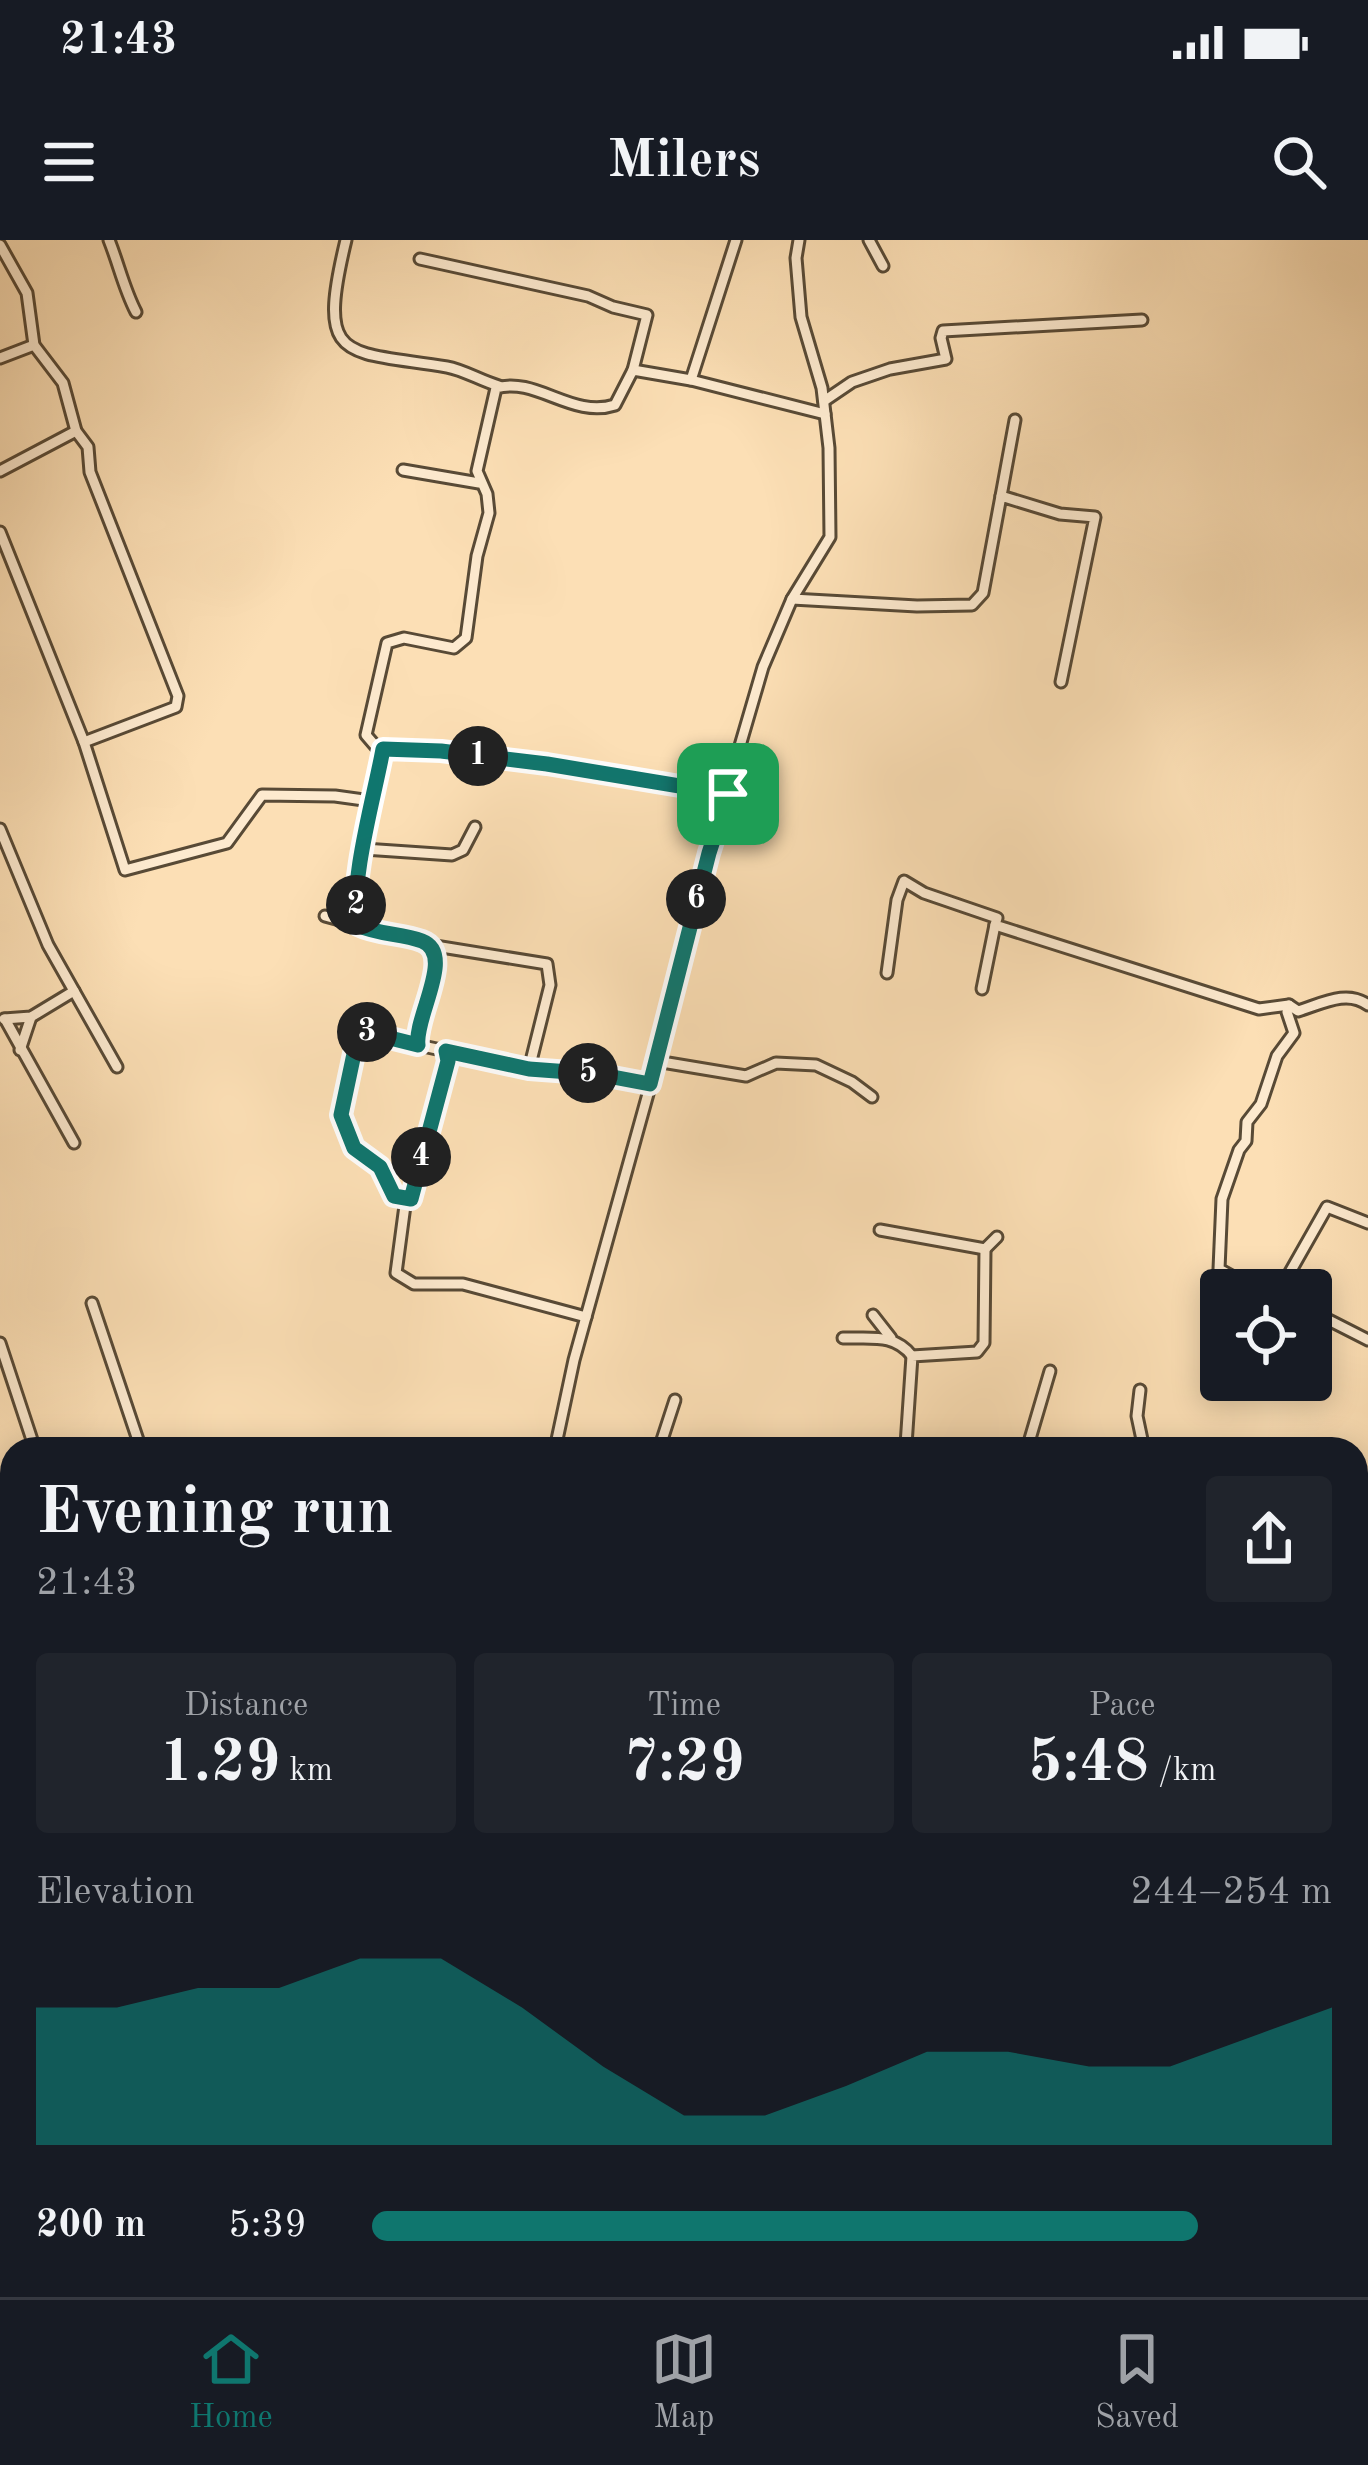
<!DOCTYPE html>
<meta charset="utf-8">
<style>
:root{--surface:#171b24;--page:#20242c;--text:#f1f3f6;--muted:#9ea1a6;--line:#363941;--accent:#0f766e}
body{margin:0;font-family:"Old Standard TT",serif;background:var(--page);color:var(--text);height:100vh;display:flex;flex-direction:column;font-size:45px;white-space:nowrap}
*{box-sizing:border-box;margin:0}
p{font-size:39px;color:var(--muted)}
.icon{flex:none;width:66px;height:66px;fill:none;stroke:currentColor;stroke-width:2;stroke-linecap:round;stroke-linejoin:round}
.map{position:relative;flex:1;overflow:hidden}
.details{position:absolute;left:0px;top:1197px;width:1368px;height:861px;display:flex;flex-direction:column;background:var(--surface);border-radius:36px 36px 0 0;box-shadow:0 6px 30px #0003}
.details>*{flex:none}
.tools{position:absolute;left:1200px;top:1029px;display:grid;gap:24px}
.tools a{display:grid;place-items:center;width:132px;height:132px;border-radius:12px;background:var(--surface);box-shadow:0 6px 30px #0003;font-size:60px}
.pin{position:absolute;display:grid;place-items:center;width:102px;height:102px;color:#fff;margin:-51px;border-radius:24px;box-shadow:0 6px 18px #0006}
.km{position:absolute;width:60px;height:60px;margin:-30px;border-radius:50%;background:#222;color:#fff;font-size:33px;line-height:60px;text-align:center}
.round{display:grid;place-items:center;flex:none;width:126px;height:126px;border-radius:12px;background:var(--page)}
.headline{display:flex;align-items:center;justify-content:space-between;height:204px;padding:0 36px}
h1{font-size:66px;font-weight:700;line-height:90px}
.metrics{display:grid;grid-template-columns:repeat(3,1fr);gap:18px;height:204px;padding:12px 36px}
.metrics div{display:grid;align-content:center;border-radius:12px;background:var(--page);text-align:center}
.metrics b{font-size:60px;font-weight:700}
.metrics small{font-size:33px;font-weight:400}
.metrics p{font-size:33px}
.chart{height:336px;padding:24px 36px}
.chart p{display:flex;justify-content:space-between}
.chart svg{width:100%;height:216px;margin-top:12px;fill:var(--accent);opacity:.7}
ul{padding:0 36px;list-style:none;font-size:39px}
li{display:grid;grid-template-columns:192px 144px 1fr;align-items:center;height:90px}
li i{height:30px;border-radius:15px;background:var(--accent)}
.status{display:flex;justify-content:space-between;align-items:center;height:84px;padding:0 60px;background:var(--surface);direction:ltr}
.status svg{height:33px;fill:currentColor}
header{display:flex;justify-content:space-between;align-items:center;height:156px;padding:0 36px;background:var(--surface);font-size:54px;font-weight:700}
.menu{display:flex;justify-content:space-around;align-items:center;height:168px;border-top:3px solid var(--line);background:var(--surface);font-size:33px;color:var(--muted)}
.menu a{display:grid;justify-items:center;gap:6px}
.menu .active{color:var(--accent)}
.map>svg:first-child{display:block}
.lines{fill:none;stroke-linecap:round;stroke-linejoin:round}
.street-casing{stroke:#584a36;stroke-width:15}
.street{stroke:#fdeacf;stroke-width:9}
.route-casing{stroke:#fff;stroke-width:24}
.route{stroke:#0f766e;stroke-width:15}
</style>
<div class="status"><b>21:43</b><svg viewBox="0 0 49 12"><path d="M0 12V9h3v3zM5 12V6h3v6zM10 12V3h3v9zM15 12V0h3v12zM26 1h20v11H26zM47 4h2v5h-2z"/></svg></div>
<header><svg class="icon" aria-label="menu" viewBox="0 0 24 24"><path d="M4 6h16M4 12h16M4 18h16"/></svg>Milers<svg class="icon" aria-label="search" viewBox="0 0 24 24"><circle cx="10" cy="10" r="6"/><path d="M15 15l6 6"/></svg></header>
<div class="map">
<svg width="1368" height="2057" viewBox="0 0 1368 2057">
<rect width="100%" height="100%" fill="#fcdfb5"/>
<filter id="stains"><feTurbulence type="fractalNoise" baseFrequency=".00167" numOctaves="4"/><feColorMatrix values="0 0 0 0 .2 0 0 0 0 .09 0 0 0 0 .02 0 0 0 .5 -.17"/></filter>
<radialGradient id="worn" r=".72"><stop offset=".6" stop-color="#630" stop-opacity="0"/><stop offset="1" stop-color="#630" stop-opacity=".3"/></radialGradient>
<g class="lines">
<defs>
<g id="street">
<path d="M109 0C119 25 124 49 136 72"/>
<path d="M346 0C316 124 343 110 447 127 464 130 481 141 499 146"/>
<polyline points="736,0 691,140 825,174"/>
<polyline points="869,0 883,26"/>
<polyline points="0,5 27,53 34,105 63,143 76,191 88,207 90,232 178,456 176,467 84,502"/>
<polyline points="420,19 588,56 613,67 647,75 633,130"/>
<polyline points="0,118 34,105"/>
<path d="M691 140 633 130 615 165C572 179 536 136 496 148L477 231 487 254 489 273 477 316 466 398 454 408 404 398 387 403 366 495 378 509 441 511 547 524 728 554"/>
<polyline points="824,161 852,142 890,129 946,119 941,98 943,91 1142,80"/>
<polyline points="403,230 479,243"/>
<polyline points="0,231 76,191"/>
<polyline points="1001,256 1015,180"/>
<polyline points="0,292 84,502 125,630 227,603 262,555 335,556 371,561 383,509"/>
<polyline points="792,359 917,366 972,365 983,353 1001,256 1060,274 1095,277 1061,442"/>
<path d="M371 561 355 671 358 685C378 695 401 693 422 701 456 714 414 777 418 805L446 811 447 821 411 959 394 956 380 927 354 908 341 875 355 809 362 791 418 805"/>
<polyline points="0,589 48,705 117,827"/>
<polyline points="364,609 452,615 463,610 475,587"/>
<polyline points="325,676 358,685"/>
<polyline points="429,705 547,724 550,745 529,829 446,811"/>
<path d="M887 733 897 660 904 641 924 653 997 678 995 685 1259 769 1289 765 1298 771C1321 764 1347 749 1368 765"/>
<polyline points="982,749 995,685"/>
<polyline points="4,779 31,777 74,751"/>
<polyline points="5,779 74,903"/>
<polyline points="20,810 31,777"/>
<polyline points="656,821 746,836 776,823 816,825 852,842 872,857"/>
<polyline points="529,829 597,834 650,844"/>
<polyline points="406,958 396,1033 414,1044 463,1044 586,1077"/>
<polyline points="880,990 985,1009 997,997"/>
<polyline points="1257,1050 1219,1029 1222,959 1239,910 1246,901 1247,882 1261,864 1277,816 1294,793 1287,772 1289,765"/>
<polyline points="1288,1050 1289,1034 1327,967 1368,983"/>
<polyline points="92,1063 141,1209"/>
<polyline points="1311,1071 1368,1100"/>
<polyline points="873,1075 891,1098"/>
<path d="M843 1098C871 1099 894 1093 912 1116"/>
<polyline points="0,1103 35,1209"/>
<polyline points="1140,1150 1137,1176 1144,1209"/>
<polyline points="555,1209 574,1120 668,782 709,612 763,427 792,359 830,297 829,208 822,148 801,77 796,18 799,0"/>
<polyline points="659,1209 675,1160"/>
<polyline points="912,1209 906,1205 912,1116 977,1112 984,1103 985,1009"/>
<polyline points="1027,1209 1050,1131"/>
<polyline points="1356,1322 1368,1327"/>
<polyline points="0,1334 12,1330"/>
<polyline points="1356,1397 1368,1416"/>
<polyline points="0,1434 12,1473"/>
<polyline points="0,1519 12,1516"/>
<polyline points="1356,1573 1368,1595"/>
<polyline points="0,1670 12,1653"/>
<polyline points="1356,1812 1364,1808 1361,1800 1368,1798"/>
<polyline points="1356,2036 1359,2057"/>
<polyline points="72,2046 77,2057"/>
<polyline points="348,2046 353,2057"/>
<polyline points="472,2046 481,2057"/>
<polyline points="1105,2046 1109,2057"/>
<polyline points="304,2057 321,2046"/>
<polyline points="414,2057 431,2046"/>
<polyline points="559,2057 575,2046"/>
</g>
</defs>
<use href="#street" class="street-casing"/>
<use href="#street" class="street"/>
</g>
<g class="lines">
<defs>
<path id="route" d="M383 509 441 511 547 524 728 554 709 613 650 844 597 834 529 829 446 811 448 821 411 959 394 956 380 927 354 908 341 875 355 809 362 791 418 805C414 777 456 714 422 701 401 693 378 695 358 685 349 643 375 554 383 509Z"/>
</defs>
<use href="#route" class="route-casing"/>
<use href="#route" class="route"/>
</g>
<rect width="100%" height="100%" filter="url(#stains)"/>
<rect width="100%" height="100%" fill="url(#worn)"/>
</svg>
<div class="tools">
<a><svg class="icon" aria-label="locate" viewBox="0 0 24 24"><circle cx="12" cy="12" r="6"/><path d="M12 2v4M12 18v4M2 12h4M18 12h4"/></svg></a>
</div>
<div class="pin" style="left:728px;top:554px;background:#1e9e55"><svg class="icon" aria-label="arrive" viewBox="0 0 24 24"><path d="M6 21V4h12l-3 4 3 4H6"/></svg></div>
<b class="km" style="left:478px;top:516px">1</b>
<b class="km" style="left:356px;top:665px">2</b>
<b class="km" style="left:367px;top:792px">3</b>
<b class="km" style="left:421px;top:917px">4</b>
<b class="km" style="left:588px;top:833px">5</b>
<b class="km" style="left:696px;top:659px">6</b>
<section class="details">
<div class="headline"><div><h1>Evening run</h1><p>21:43</p></div><a class="round"><svg class="icon" aria-label="share" viewBox="0 0 24 24"><path d="M12 15V3M7 8l5-5 5 5M5 13v7h14v-7"/></svg></a></div>
<div class="metrics">
<div><p>Distance</p><b>1.29<small> km</small></b></div>
<div><p>Time</p><b>7:29</b></div>
<div><p>Pace</p><b>5:48<small> /km</small></b></div>
</div>
<div class="chart"><p><span>Elevation</span>244–254 m</p>
<svg viewBox="0 0 160 44" preserveAspectRatio="none"><path d="M0 44V16L10 16L20 12L30 12L40 6L50 6L60 16L70 28L80 38L90 38L100 32L110 25L120 25L130 28L140 28L150 22L160 16V44z"/></svg>
</div>
<ul>
<li><b>200 m</b>5:39<i style="width:86%"></i></li>
</ul>
</section>
</div>
<nav class="menu">
<a class="active"><svg class="icon" aria-label="home" viewBox="0 0 24 24"><path d="M3 11l9-7 9 7M6 9v11h12V9"/></svg>Home</a>
<a><svg class="icon" aria-label="map" viewBox="0 0 24 24"><path d="M3 6l6-2 6 2 6-2v14l-6 2-6-2-6 2zM9 4v14M15 6v14"/></svg>Map</a>
<a><svg class="icon" aria-label="saved" viewBox="0 0 24 24"><path d="M7 4h10v16l-5-4-5 4z"/></svg>Saved</a>
</nav>
